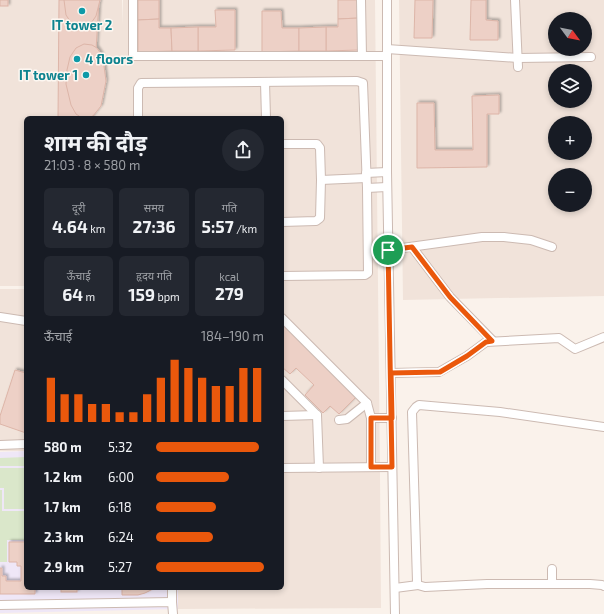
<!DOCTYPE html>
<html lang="hi">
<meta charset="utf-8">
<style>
:root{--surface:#171b24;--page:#242831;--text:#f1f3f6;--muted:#9ea1a6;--accent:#ea580c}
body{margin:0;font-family:"Exo 2","Noto Sans Devanagari",sans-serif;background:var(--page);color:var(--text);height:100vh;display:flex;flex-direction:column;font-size:15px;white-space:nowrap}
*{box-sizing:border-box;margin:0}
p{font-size:13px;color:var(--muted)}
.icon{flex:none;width:22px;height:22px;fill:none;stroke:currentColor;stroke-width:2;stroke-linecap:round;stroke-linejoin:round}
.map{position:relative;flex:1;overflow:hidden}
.details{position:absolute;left:24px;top:116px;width:260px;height:474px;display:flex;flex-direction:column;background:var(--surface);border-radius:6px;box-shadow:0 2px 6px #0003}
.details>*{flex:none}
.needle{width:26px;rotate:122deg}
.buttons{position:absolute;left:548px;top:12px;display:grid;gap:8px}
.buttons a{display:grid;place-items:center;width:44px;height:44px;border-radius:50%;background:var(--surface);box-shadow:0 2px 6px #0003;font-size:20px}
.pin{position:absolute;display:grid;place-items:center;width:34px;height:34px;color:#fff;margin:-17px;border:2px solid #fff;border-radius:50%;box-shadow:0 1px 4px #0007}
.round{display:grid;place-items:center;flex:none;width:42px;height:42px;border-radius:21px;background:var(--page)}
.overview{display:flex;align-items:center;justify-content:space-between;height:68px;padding:0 20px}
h1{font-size:22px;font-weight:700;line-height:30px}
.stats{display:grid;grid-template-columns:repeat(3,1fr);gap:6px;height:68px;padding:4px 20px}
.stats div{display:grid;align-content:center;border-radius:6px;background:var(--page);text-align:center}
.stats b{font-size:17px;font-weight:700}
.stats small{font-size:11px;font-weight:400}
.stats p{font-size:11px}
.chart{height:112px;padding:8px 20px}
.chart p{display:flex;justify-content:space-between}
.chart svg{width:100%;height:72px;margin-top:4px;stroke:var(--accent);stroke-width:6}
ul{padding:0 20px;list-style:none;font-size:13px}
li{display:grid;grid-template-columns:64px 48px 1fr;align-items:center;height:30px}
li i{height:10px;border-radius:5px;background:var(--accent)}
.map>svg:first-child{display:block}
.residential{fill:#f1e3da;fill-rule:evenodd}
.education{fill:#efe7f7}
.green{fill:#dae7ca}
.building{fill:#edd0c6;stroke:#ddb5a8;filter:url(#shadow)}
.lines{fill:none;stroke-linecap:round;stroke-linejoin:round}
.minor-casing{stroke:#ccbab2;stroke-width:10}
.minor{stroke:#fff;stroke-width:8}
.route-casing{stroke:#fff;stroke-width:8}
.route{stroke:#ea580c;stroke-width:5}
.culture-dot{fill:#0f9aa8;stroke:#fdf7f1;stroke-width:1.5}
.labels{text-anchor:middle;stroke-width:3;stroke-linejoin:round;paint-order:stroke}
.culture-label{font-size:13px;font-weight:bold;fill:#0d838f;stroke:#fdf7f1}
</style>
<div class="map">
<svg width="604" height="614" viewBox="0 0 604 614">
<defs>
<filter id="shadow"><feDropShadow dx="2" dy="-2" stdDeviation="1" flood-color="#0004"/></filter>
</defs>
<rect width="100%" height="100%" fill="#faf2eb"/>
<g class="residential">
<polygon points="0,0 122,0 123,25 123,0 375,0 380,475 381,608 178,609 178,588 282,588 282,118 26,118 26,286 0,286"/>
<path d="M399 0H604V296L403 300ZM555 19H585V49H555ZM555 71H585V101H555ZM555 123H585V153H555ZM555 175H585V205H555Z"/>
<rect x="0" y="289" width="26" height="162"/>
</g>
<polygon class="education" points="26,451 26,588 178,588 178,609 0,613 0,452"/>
<g class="green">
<polygon points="26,457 26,466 0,466 0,458"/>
<polygon points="0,468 26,468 26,509 4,509 4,488 0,488"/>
<polygon points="0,490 2,490 2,511 26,511 26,540 7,540 7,562 0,562"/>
</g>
<g class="building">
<rect x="0" y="0" width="8" height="6"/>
<polygon points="59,0 99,0 92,118 58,118"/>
<polygon points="64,0 100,0 96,16 89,26 80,28 72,24 66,15"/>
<polygon points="138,0 159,0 159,19 138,20"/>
<polygon points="338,0 359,0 359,18 338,19"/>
<polygon points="415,0 433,0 432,38 414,38"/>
<polygon points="471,0 486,0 486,20 498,21 498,40 470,40"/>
<polygon points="215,10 235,10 235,50 198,51 198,27 216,27"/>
<polygon points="262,11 281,11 282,28 299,28 299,51 262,52"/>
<polygon points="359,18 359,50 326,51 326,27 338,27 338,19"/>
<polygon points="159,19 159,28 171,28 172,51 138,52 138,20"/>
<polygon points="198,27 198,51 172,51 171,28"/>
<polygon points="326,27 326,51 299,51 299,28"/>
<polygon points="84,44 92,45 97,48 101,54 104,66 106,81 101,106 93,116 87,118 82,118 76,114 71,105 66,84 67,70 70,57 76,48"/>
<polygon points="499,95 499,114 487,114 487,167 417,168 417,103 434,103 435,150 473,150 472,96"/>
<polygon points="282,324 356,397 339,414 330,406 323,413 305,395 314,385 296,368 290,374 282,367"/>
<polygon points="15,370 26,373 26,433 0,424 0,416"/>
<polygon points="9,542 26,542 26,588 35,588 35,594 0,594 0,568 2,568 2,576 6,576 6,581 21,581 21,566 17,566 17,562 9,562"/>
<rect x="61" y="588" width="16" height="4"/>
<polygon points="122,588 155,588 145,593 138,595 122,595"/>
</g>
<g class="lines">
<defs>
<g id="minor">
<polyline points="133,0 133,56 362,56 361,0"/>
<polyline points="387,0 387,172 395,614"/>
<polyline points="515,0 518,67"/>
<polyline points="387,49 518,58 591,57"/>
<polyline points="362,56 386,56"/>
<polyline points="265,82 266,118"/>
<polyline points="138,118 138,88 141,83 357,81 363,83 367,188 368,273 365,275 282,276"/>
<polyline points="282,144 317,144 320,148 321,180 320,218 316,221 282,222"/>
<polyline points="366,173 387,172"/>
<polyline points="321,180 366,178"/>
<polyline points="367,188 387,187"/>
<polyline points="412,247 450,297 493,341"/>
<polyline points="388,250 482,237 504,237 531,240 552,247"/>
<polyline points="0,317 26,321"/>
<polyline points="282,318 367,403 371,418 392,418"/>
<polyline points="391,373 439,372 467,356 486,342 559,338 575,349 604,337"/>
<polyline points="282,380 317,415 319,468"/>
<polyline points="282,416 317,415"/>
<polyline points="339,420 347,419 367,403"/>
<polyline points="604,427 500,412 419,405 416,407 412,412 417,582 418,585 425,587 487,584 590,584 602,585 604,586"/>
<polyline points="0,445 26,444"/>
<polyline points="371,467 371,418"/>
<polyline points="282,468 392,467"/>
<polyline points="552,569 552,584"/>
<polyline points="172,588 172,602"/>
<polyline points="395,588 418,585"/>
<polyline points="0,605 172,602 173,614"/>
</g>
</defs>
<use href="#minor" class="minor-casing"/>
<use href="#minor" class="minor"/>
</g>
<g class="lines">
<defs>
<path id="route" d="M388 250C390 322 391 394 392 467H371V418H392L391 373 440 372 467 356 486 342 492 341 450 297 412 247 388 250"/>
</defs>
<use href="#route" class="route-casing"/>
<use href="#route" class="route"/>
</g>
<g class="culture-dot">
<circle cx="82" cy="11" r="4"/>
<circle cx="77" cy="59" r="4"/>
<circle cx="86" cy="75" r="4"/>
</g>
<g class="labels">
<g class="culture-label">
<text x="82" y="30">IT tower 2</text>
<text x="85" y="64" text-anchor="start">4 floors</text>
<text x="78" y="80" text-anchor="end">IT tower 1</text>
</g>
</g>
</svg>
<div class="buttons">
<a><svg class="needle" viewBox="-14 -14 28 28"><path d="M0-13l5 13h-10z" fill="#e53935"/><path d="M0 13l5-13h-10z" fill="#9ea1a6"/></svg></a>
<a><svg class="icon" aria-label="layers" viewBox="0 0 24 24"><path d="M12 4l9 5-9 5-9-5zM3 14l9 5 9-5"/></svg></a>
<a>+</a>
<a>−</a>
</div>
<div class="pin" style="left:388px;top:250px;background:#1e9e55"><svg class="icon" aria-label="arrive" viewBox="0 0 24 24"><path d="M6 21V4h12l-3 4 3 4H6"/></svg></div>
<section class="details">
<div class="overview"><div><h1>शाम की दौड़</h1><p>21:03 · 8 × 580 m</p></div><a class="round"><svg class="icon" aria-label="share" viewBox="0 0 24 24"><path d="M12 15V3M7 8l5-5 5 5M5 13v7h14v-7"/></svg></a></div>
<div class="stats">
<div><p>दूरी</p><b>4.64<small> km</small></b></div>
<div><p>समय</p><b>27:36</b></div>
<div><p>गति</p><b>5:57<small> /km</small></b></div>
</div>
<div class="stats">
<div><p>ऊँचाई</p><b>64<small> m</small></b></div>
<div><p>हृदय गति</p><b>159<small> bpm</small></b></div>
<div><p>kcal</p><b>279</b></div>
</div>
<div class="chart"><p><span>ऊँचाई</span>184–190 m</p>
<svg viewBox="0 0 160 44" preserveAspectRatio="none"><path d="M5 44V17M15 44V27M25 44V27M35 44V33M45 44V33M55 44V38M65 44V38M75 44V27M85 44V17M95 44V6M105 44V11M115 44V17M125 44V22M135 44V22M145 44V11M155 44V11"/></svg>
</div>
<ul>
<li><b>580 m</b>5:32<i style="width:95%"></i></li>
<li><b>1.2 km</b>6:00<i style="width:68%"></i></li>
<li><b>1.7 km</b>6:18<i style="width:56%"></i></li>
<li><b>2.3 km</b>6:24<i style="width:53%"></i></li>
<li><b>2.9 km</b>5:27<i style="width:100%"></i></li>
</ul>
</section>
</div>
